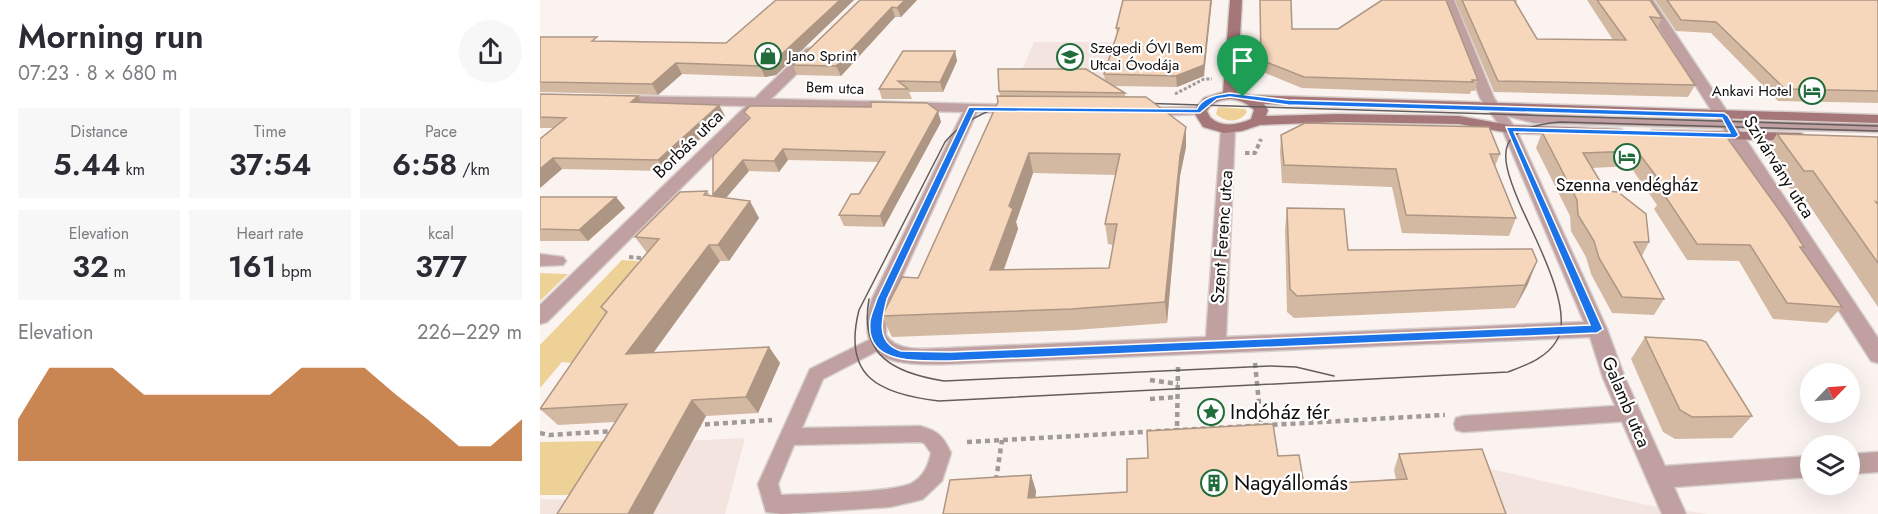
<!DOCTYPE html>
<meta charset="utf-8">
<style>
:root{--surface:#fff;--page:#f7f7f7;--text:#2b2b33;--muted:#7c7c81;--accent:#b45309}
body{margin:0;font-family:Jost,sans-serif;background:var(--page);color:var(--text);height:100vh;display:flex;flex-direction:column;font-size:22px;white-space:nowrap}
*{box-sizing:border-box;margin:0}
p{font-size:20px;color:var(--muted)}
.icon{flex:none;width:33px;height:33px;fill:none;stroke:currentColor;stroke-width:2;stroke-linecap:round;stroke-linejoin:round}
.map{position:relative;flex:1;overflow:hidden}
.panel{display:flex;flex-direction:column;background:var(--surface);width:540px}
.panel>*{flex:none}
.needle{width:39px;rotate:65deg}
.buttons{position:absolute;left:1260px;top:363px;display:grid;gap:12px}
.buttons a{display:grid;place-items:center;width:60px;height:60px;border-radius:50%;background:var(--surface);box-shadow:0 6px 24px #0002;font-size:30px}
.pin{position:absolute;display:grid;place-items:center;width:51px;height:51px;color:#fff;margin:-62px -26px;border-radius:50% 50% 50% 0;rotate:-45deg;box-shadow:0 0 6px #0007}
.pin .icon{rotate:45deg}
.round{display:grid;place-items:center;flex:none;width:63px;height:63px;border-radius:32px;background:var(--page)}
.overview{display:flex;align-items:center;justify-content:space-between;height:102px;padding:0 18px}
h1{font-size:33px;font-weight:600;line-height:45px}
.stats{display:grid;grid-template-columns:repeat(3,1fr);gap:9px;height:102px;padding:6px 18px}
.stats div{display:grid;align-content:center;border-radius:0px;background:var(--page);text-align:center}
.stats b{font-size:30px;font-weight:600}
.stats small{font-size:16px;font-weight:400}
.stats p{font-size:16px}
.chart{height:168px;padding:12px 18px}
.chart p{display:flex;justify-content:space-between}
.chart svg{width:100%;height:108px;margin-top:6px;fill:var(--accent);opacity:.7}
main{display:flex;flex:1;min-height:0}
.map>svg:first-child{display:block}
.built{fill:#f4e4df}
.green{fill:#eed197}
.lines{fill:none;stroke-linecap:round;stroke-linejoin:round}
.lane-casing{stroke:#d6cfcc;stroke-width:3}
.street-casing{stroke:#d6cfcc;stroke-width:3}
.secondary-casing{stroke:#d6cfcc;stroke-width:3}
.path-far2{stroke:#a09a98;stroke-width:3;stroke-dasharray:3 2;stroke-linecap:butt}
.path-far1{stroke:#a09a98;stroke-width:4;stroke-dasharray:4.5 3;stroke-linecap:butt}
.path{stroke:#a09a98;stroke-width:4.5;stroke-dasharray:5 4;stroke-linecap:butt}
.lane{fill:#c0a0a0;fill-rule:evenodd}
.street{fill:#c0a0a0;fill-rule:evenodd}
.secondary{fill:#a57778;fill-rule:evenodd}
.tram{stroke:#635e5d;stroke-width:1.5}
.wall{fill:#d4b9a2;fill-rule:evenodd}
.shaded-wall{fill:#ad9684}
.building{fill:#f7d7bc;stroke:#ad9684;stroke-width:1.5;fill-rule:evenodd}
.route{fill:#1a73e8;stroke:#fff;stroke-width:1.5;fill-rule:evenodd}
.labels{text-anchor:middle;stroke-width:4.5;stroke-linejoin:round;paint-order:stroke}
.far-poi-label{font-size:15px;fill:#120f0e;stroke:#fff;text-anchor:start}
.far-street-label{font-size:15px;fill:#120f0e;stroke:#fff}
.street-label{font-size:18px;fill:#120f0e;stroke:#fff}
.poi-label{font-size:18px;fill:#120f0e;stroke:#fff}
.near-poi-label{font-size:21px;fill:#120f0e;stroke:#fff;text-anchor:start}
</style>
<main>
<section class="panel">
<div class="overview"><div><h1>Morning run</h1><p>07:23 · 8 × 680 m</p></div><a class="round"><svg class="icon" aria-label="share" viewBox="0 0 24 24"><path d="M12 15V3M7 8l5-5 5 5M5 13v7h14v-7"/></svg></a></div>
<div class="stats">
<div><p>Distance</p><b>5.44<small> km</small></b></div>
<div><p>Time</p><b>37:54</b></div>
<div><p>Pace</p><b>6:58<small> /km</small></b></div>
</div>
<div class="stats">
<div><p>Elevation</p><b>32<small> m</small></b></div>
<div><p>Heart rate</p><b>161<small> bpm</small></b></div>
<div><p>kcal</p><b>377</b></div>
</div>
<div class="chart"><p><span>Elevation</span>226–229 m</p>
<svg viewBox="0 0 160 44" preserveAspectRatio="none"><path d="M0 44V27L10 6L20 6L30 6L40 17L50 17L60 17L70 17L80 17L90 6L100 6L110 6L120 17L130 27L140 38L150 38L160 27V44z"/></svg>
</div>
</section>
<div class="map">
<svg width="1338" height="514" viewBox="0 0 1338 514">
<rect width="100%" height="100%" fill="#fbf3f0"/>
<g class="built">
<polygon points="494,42 576,42 563,96 478,79"/>
<polygon points="205,438 185,514 0,514 0,499 30,500 81,444"/>
<polygon points="934,465 1102,504 1167,514 414,514 494,513 735,472 761,501"/>
</g>
<g class="green">
<path d="M678 107 705 109 707 112C700 123 685 123 676 114Z"/>
<polygon points="82,260 98,261 96,276 33,363 22,362 0,388 0,345"/>
<polygon points="0,273 28,274 0,301"/>
<polygon points="63,441 29,495 0,495 0,442"/>
</g>
<g class="lines">
<defs>
<g id="lane">
<polygon points="952,104 994,115 1338,124 1338,132 994,123 948,111 948,105"/>
<path d="M339 335 345 337 347 342 345 347 283 379 262 428 380 426C398 431 403 436 411 453L402 481 383 499 376 501 350 507 242 514 226 512 218 484 270 369ZM380 442 384 443 391 453C388 466 384 476 372 483 354 493 266 494 241 495L238 484 254 445Z"/>
<polygon points="1089,405 1095,407 1098,413 1095,419 1089,421 923,432 916,430 914,424 916,418 923,416"/>
</g>
<g id="street">
<path d="M902 0H914L954 98 976 129 1067 329 1085 378 1125 466 1270 456V477L1134 487 1146 514H1122L1063 378 1050 337 409 364C358 365 312 365 332 299L423 112 222 107 7 322 0 324V305L206 106 77 103 72 102 70 99 72 96 215 98 266 49 271 48 277 52 276 55 231 99 478 105 485 109 478 113 437 112 352 299 346 319V335C358 354 390 348 409 348L666 337 681 129 688 125 695 129 686 337 1044 322 962 129 940 98Z"/>
<polygon points="1101,0 1113,0 1338,338 1338,363 1331,361"/>
<polygon points="660,107 665,108 667,111 665,114 602,116 595,112 602,108"/>
<polygon points="0,254 23,257 26,261 23,265 0,266"/>
<polygon points="1338,452 1338,472 1310,474 1310,454"/>
</g>
<g id="secondary">
<path d="M690 0H702L697 92 710 95 1338 115V123L724 104 728 110 726 116 797 114 919 116 969 125 1081 129 1088 133 1081 137 969 133 919 124 797 122 720 125 702 131 684 133 663 127 653 111 664 98 683 92ZM690 99C700 100 707 103 714 110L711 119C698 125 681 128 670 117L667 111C672 102 680 100 690 99Z"/>
<polygon points="1112,130 1261,133 1268,137 1261,141 1107,137 1105,134"/>
</g>
</defs>
<use href="#lane" class="lane-casing"/>
<use href="#street" class="street-casing"/>
<use href="#secondary" class="secondary-casing"/>
<polyline class="path-far2" points="635,94 664,79 672,79"/>
<g class="path-far1">
<polyline points="705,153 715,153 721,139"/>
<polyline points="89,257 101,258 103,261"/>
</g>
<g class="path">
<polyline points="715,363 721,424"/>
<polyline points="638,367 637,429 639,430"/>
<polyline points="610,380 638,384"/>
<polyline points="610,399 637,397"/>
<polyline points="156,425 232,420"/>
<polyline points="0,433 9,435 74,431"/>
<polyline points="427,442 905,415"/>
<polyline points="456,480 462,440"/>
</g>
<use href="#lane" class="lane"/>
<use href="#street" class="street"/>
<use href="#secondary" class="secondary"/>
<g class="tram">
<polyline points="597,103 1338,126"/>
<path d="M472 104C445 110 423 121 405 142L319 310C302 377 339 394 399 401L968 372C986 365 1007 358 1017 340 1035 309 992 233 979 202 957 150 957 128 1020 122L1338 131"/>
<path d="M329 299C319 356 354 373 404 381L730 366 756 367 794 376"/>
</g>
</g>
<g class="wall">
<polygon points="236,0 314,0 236,75 225,77 142,74 118,95 0,92 0,37 60,42 186,43"/>
<polygon points="320,0 377,0 361,17 355,17 301,76 257,75 253,65"/>
<path d="M583 0 664 76 637 87 573 86 585 93V97L646 127V147L640 176 627 323 535 330 352 337 342 316 378 278 460 96 459 91 565 81 564 74 577 35 576 28ZM493 173 576 175 565 224 568 244 573 245 569 268 464 270 478 229 476 222Z"/>
<polygon points="720,0 751,0 752,29 798,29 938,80 935,91 931,91 930,94 762,88 720,71"/>
<polygon points="915,0 977,0 976,4 997,39 1073,40 1047,0 1110,0 1122,18 1117,28 1155,85 1148,97 954,92"/>
<polygon points="1115,0 1338,0 1338,103 1238,101 1171,33 1136,31"/>
<polygon points="415,51 417,61 403,92 369,92 372,99 342,99 339,89"/>
<polygon points="0,94 98,96 101,102 179,105 185,116 125,171 22,169 0,188 13,128 0,128"/>
<polygon points="204,112 401,122 344,227 304,226 299,215 319,194 339,162 248,160 239,172 209,171 186,198 219,218 189,261 180,261 113,353 229,347 240,363 218,413 166,416 113,514 17,514 75,422 18,425 0,409 66,314 61,307 107,253 95,237 167,191 170,195 173,196 173,195 208,120"/>
<polygon points="1002,132 1135,135 1264,247 1262,250 1302,307 1287,323 1233,319 1199,261 1147,260 1114,209 1117,205 1090,166 1052,168 1066,191 1109,242 1102,256 1124,299 1114,315 1072,313 1051,274 1046,257 1031,231 1030,216 996,148"/>
<polygon points="1237,134 1338,137 1338,307 1259,190 1250,189 1225,152"/>
<polygon points="741,135 960,154 955,166 976,218 969,236 862,233 852,187 742,183 740,152"/>
<polygon points="0,197 76,197 85,208 48,241 0,241"/>
<polygon points="747,208 808,250 988,284 975,308 754,318 747,312 745,230"/>
<polygon points="1105,337 1212,416 1192,438 1135,439 1123,432 1091,359"/>
<polygon points="859,454 966,514 403,514 491,475 496,491 495,498 587,492 738,456 764,485 856,479 854,470"/>
</g>
<g class="shaded-wall">
<polygon points="300,0 314,0 236,75 225,77 220,66"/>
<polygon points="365,0 377,0 361,17 357,8"/>
<polygon points="671,0 672,0 664,76 637,87 636,76"/>
<polygon points="352,7 355,17 301,76 296,66"/>
<polygon points="415,51 417,61 403,92 400,82"/>
<polygon points="136,63 142,74 118,95 112,84"/>
<polygon points="98,96 104,107 91,102"/>
<polygon points="179,105 185,116 125,171 118,160"/>
<polygon points="398,111 401,122 344,227 340,216"/>
<polygon points="646,127 646,147 640,176 627,323 625,302 640,156"/>
<polygon points="243,149 248,160 239,172 234,161"/>
<polygon points="489,153 493,173 476,222 478,229 456,291 450,270 469,206"/>
<polygon points="13,158 22,169 0,188 0,169"/>
<polygon points="203,160 209,171 179,206 173,195"/>
<polygon points="76,197 85,208 48,241 39,230"/>
<polygon points="210,201 219,218 189,261 178,245"/>
<polygon points="169,245 180,261 100,371 86,354"/>
<polygon points="997,261 988,284 975,308 985,285"/>
<polygon points="229,347 240,363 218,413 206,397"/>
<polygon points="152,400 166,416 113,514 88,514"/>
<polygon points="491,475 496,491 494,514 488,498"/>
</g>
<g class="building">
<polygon points="236,0 300,0 231,64 220,66 136,63 112,84 0,82 0,37 57,37 52,41 186,43"/>
<polygon points="320,0 365,0 357,8 352,7 296,66 253,65"/>
<polygon points="583,0 671,0 664,65 636,76 564,74 579,28 576,28"/>
<polygon points="720,0 751,0 752,29 798,29 842,0 906,0 938,80 932,80 933,82 764,77 721,60"/>
<polygon points="922,0 974,0 997,39 1086,40 1057,0 1110,0 1122,18 1110,17 1155,85 958,81"/>
<polygon points="1127,0 1338,0 1338,91 1245,89 1176,22 1141,20"/>
<polygon points="363,51 415,51 400,82 358,81 368,89 339,89"/>
<polygon points="458,69 546,69 585,93 459,91"/>
<polygon points="0,94 98,96 91,102 179,105 118,160 13,158 0,169 0,139 26,118 0,117"/>
<path d="M457 96 606 97 646 127 640 156 625 302 531 309 342 316 362 277 378 278 458 102ZM489 153 580 154 565 224H577L569 268 450 270 473 209 469 206Z"/>
<polygon points="331,102 387,103 398,111 340,216 299,215 311,194 319,194 345,152 243,149 234,161 203,160 173,195 173,156 210,118 204,112 210,106 331,107"/>
<polygon points="765,123 949,127 960,154 950,154 976,218 866,215 856,169 744,165 741,135"/>
<polygon points="1002,132 1135,133 1135,135 1186,136 1247,221 1264,247 1260,247 1302,307 1247,303 1210,245 1157,244 1123,193 1129,193 1097,151 1043,153 1066,191 1078,192 1106,214 1109,242 1094,242 1124,299 1082,297 1059,258 1054,241 1038,215 1037,200"/>
<polygon points="1237,134 1338,137 1338,203 1336,202 1338,205 1338,263 1273,171 1264,171"/>
<polygon points="167,191 164,195 210,201 178,245 169,245 86,354 229,347 206,397 152,400 88,514 17,514 87,404 0,409 67,312 61,307 119,239 95,237 140,192"/>
<polygon points="0,197 76,197 39,230 0,229"/>
<polygon points="747,208 804,209 808,250 992,249 997,261 985,285 757,296 750,289"/>
<polygon points="1105,337 1161,340 1166,342 1212,416 1152,417 1140,410"/>
<polygon points="733,424 738,456 759,455 764,485 867,479 859,454 942,449 966,514 403,514 410,480 491,475 488,498 587,492 587,459 608,458 607,431"/>
</g>
<path class="route" d="M690 93 748 100 1184 113 1188 116 1199 135 1195 138 974 132 1063 329 1057 333 410 361C381 360 325 367 330 321 331 314 335 306 337 299L429 107 657 109C663 96 678 95 690 93ZM690 97 748 105 1182 118 1190 133 966 127 1050 325 410 352 361 351C335 343 342 318 347 299L435 111 660 113 677 99Z"/>
<defs>
<symbol id="shop-ring" viewBox="-11 -11 22 22"><circle r="9.5" fill="#fff" stroke="#206c3a" stroke-width="1.5"/><path d="M-5-2.5h2.3a2.7 3.5 0 0 1 5.4 0H5L5.5 6h-11ZM-1.5-2.5h3a1.5 2.3 0 0 0-3 0Z" fill="#206c3a"/></symbol>
<symbol id="school-ring" viewBox="-11 -11 22 22"><circle r="9.5" fill="#fff" stroke="#206c3a" stroke-width="1.5"/><path d="M0-5L7-2L0 1L-7-2ZM-4 1L0 2.5L4 1V4Q0 6-4 4Z" fill="#206c3a"/></symbol>
<symbol id="hotel-ring" viewBox="-11 -11 22 22"><circle r="9.5" fill="#fff" stroke="#206c3a" stroke-width="1.5"/><path d="M-6-4.5h1.5V1H6V5H4.5V3h-9V5H-6ZM-4 0a1.8 1.8 0 1 1 3.6 0ZM.5 0V-2.5h3Q6-2.5 6 0Z" fill="#206c3a"/></symbol>
<symbol id="sight-ring" viewBox="-11 -11 22 22"><circle r="9.5" fill="#fff" stroke="#206c3a" stroke-width="1.5"/><path d="M0-6L1.8-2.2L6-1.7L2.9 1.2L3.7 5.4L0 3.3L-3.7 5.4L-2.9 1.2L-6-1.7L-1.8-2.2Z" fill="#206c3a"/></symbol>
<symbol id="building-ring" viewBox="-11 -11 22 22"><circle r="9.5" fill="#fff" stroke="#206c3a" stroke-width="1.5"/><path d="M-4-6H4V6H1V3H-1V6H-4ZM-2.5-4.3h1.7v1.8h-1.7ZM.8-4.3h1.7v1.8H.8ZM-2.5-1h1.7V.8h-1.7ZM.8-1h1.7V.8H.8Z" fill="#206c3a"/></symbol>
</defs>
<g fill-rule="evenodd">
<use href="#shop-ring" x="213" y="41" width="30" height="30"/>
<use href="#school-ring" x="515" y="42" width="30" height="30"/>
<use href="#hotel-ring" x="1257" y="76" width="30" height="30"/>
<use href="#hotel-ring" x="1072" y="142" width="30" height="30"/>
<use href="#sight-ring" x="656" y="397" width="30" height="30"/>
<use href="#building-ring" x="659" y="468" width="30" height="30"/>
</g>
<g class="labels">
<g class="far-poi-label">
<text x="550" y="53">Szegedi ÓVI Bem<tspan x="550" dy="17">Utcai Óvodája</tspan></text>
<text x="248" y="61">Jano Sprint</text>
<text x="1252" y="96" text-anchor="end">Ankavi Hotel</text>
</g>
<g class="far-street-label">
<text transform="translate(295 88) rotate(2)" y="5">Bem utca</text>
</g>
<g class="street-label">
<text transform="translate(148 144) rotate(-44)" y="6">Borbás utca</text>
<text transform="translate(1239 167) rotate(58)" y="6">Szivárvány utca</text>
<text transform="translate(682 237) rotate(-86)" y="6">Szent Ferenc utca</text>
<text transform="translate(1086 402) rotate(67)" y="6">Galamb utca</text>
</g>
<g class="poi-label">
<text x="1087" y="191">Szenna vendégház</text>
</g>
<g class="near-poi-label">
<text x="690" y="419">Indóház tér</text>
<text x="694" y="490">Nagyállomás</text>
</g>
</g>
</svg>
<div class="buttons">
<a><svg class="needle" viewBox="-14 -14 28 28"><path d="M0-13l5 13h-10z" fill="#e53935"/><path d="M0 13l5-13h-10z" fill="#7c7c81"/></svg></a>
<a><svg class="icon" aria-label="layers" viewBox="0 0 24 24"><path d="M12 4l9 5-9 5-9-5zM3 14l9 5 9-5"/></svg></a>
</div>
<div class="pin" style="left:703px;top:97px;background:#1e9e55"><svg class="icon" aria-label="arrive" viewBox="0 0 24 24"><path d="M6 21V4h12l-3 4 3 4H6"/></svg></div>
</div>
</main>
